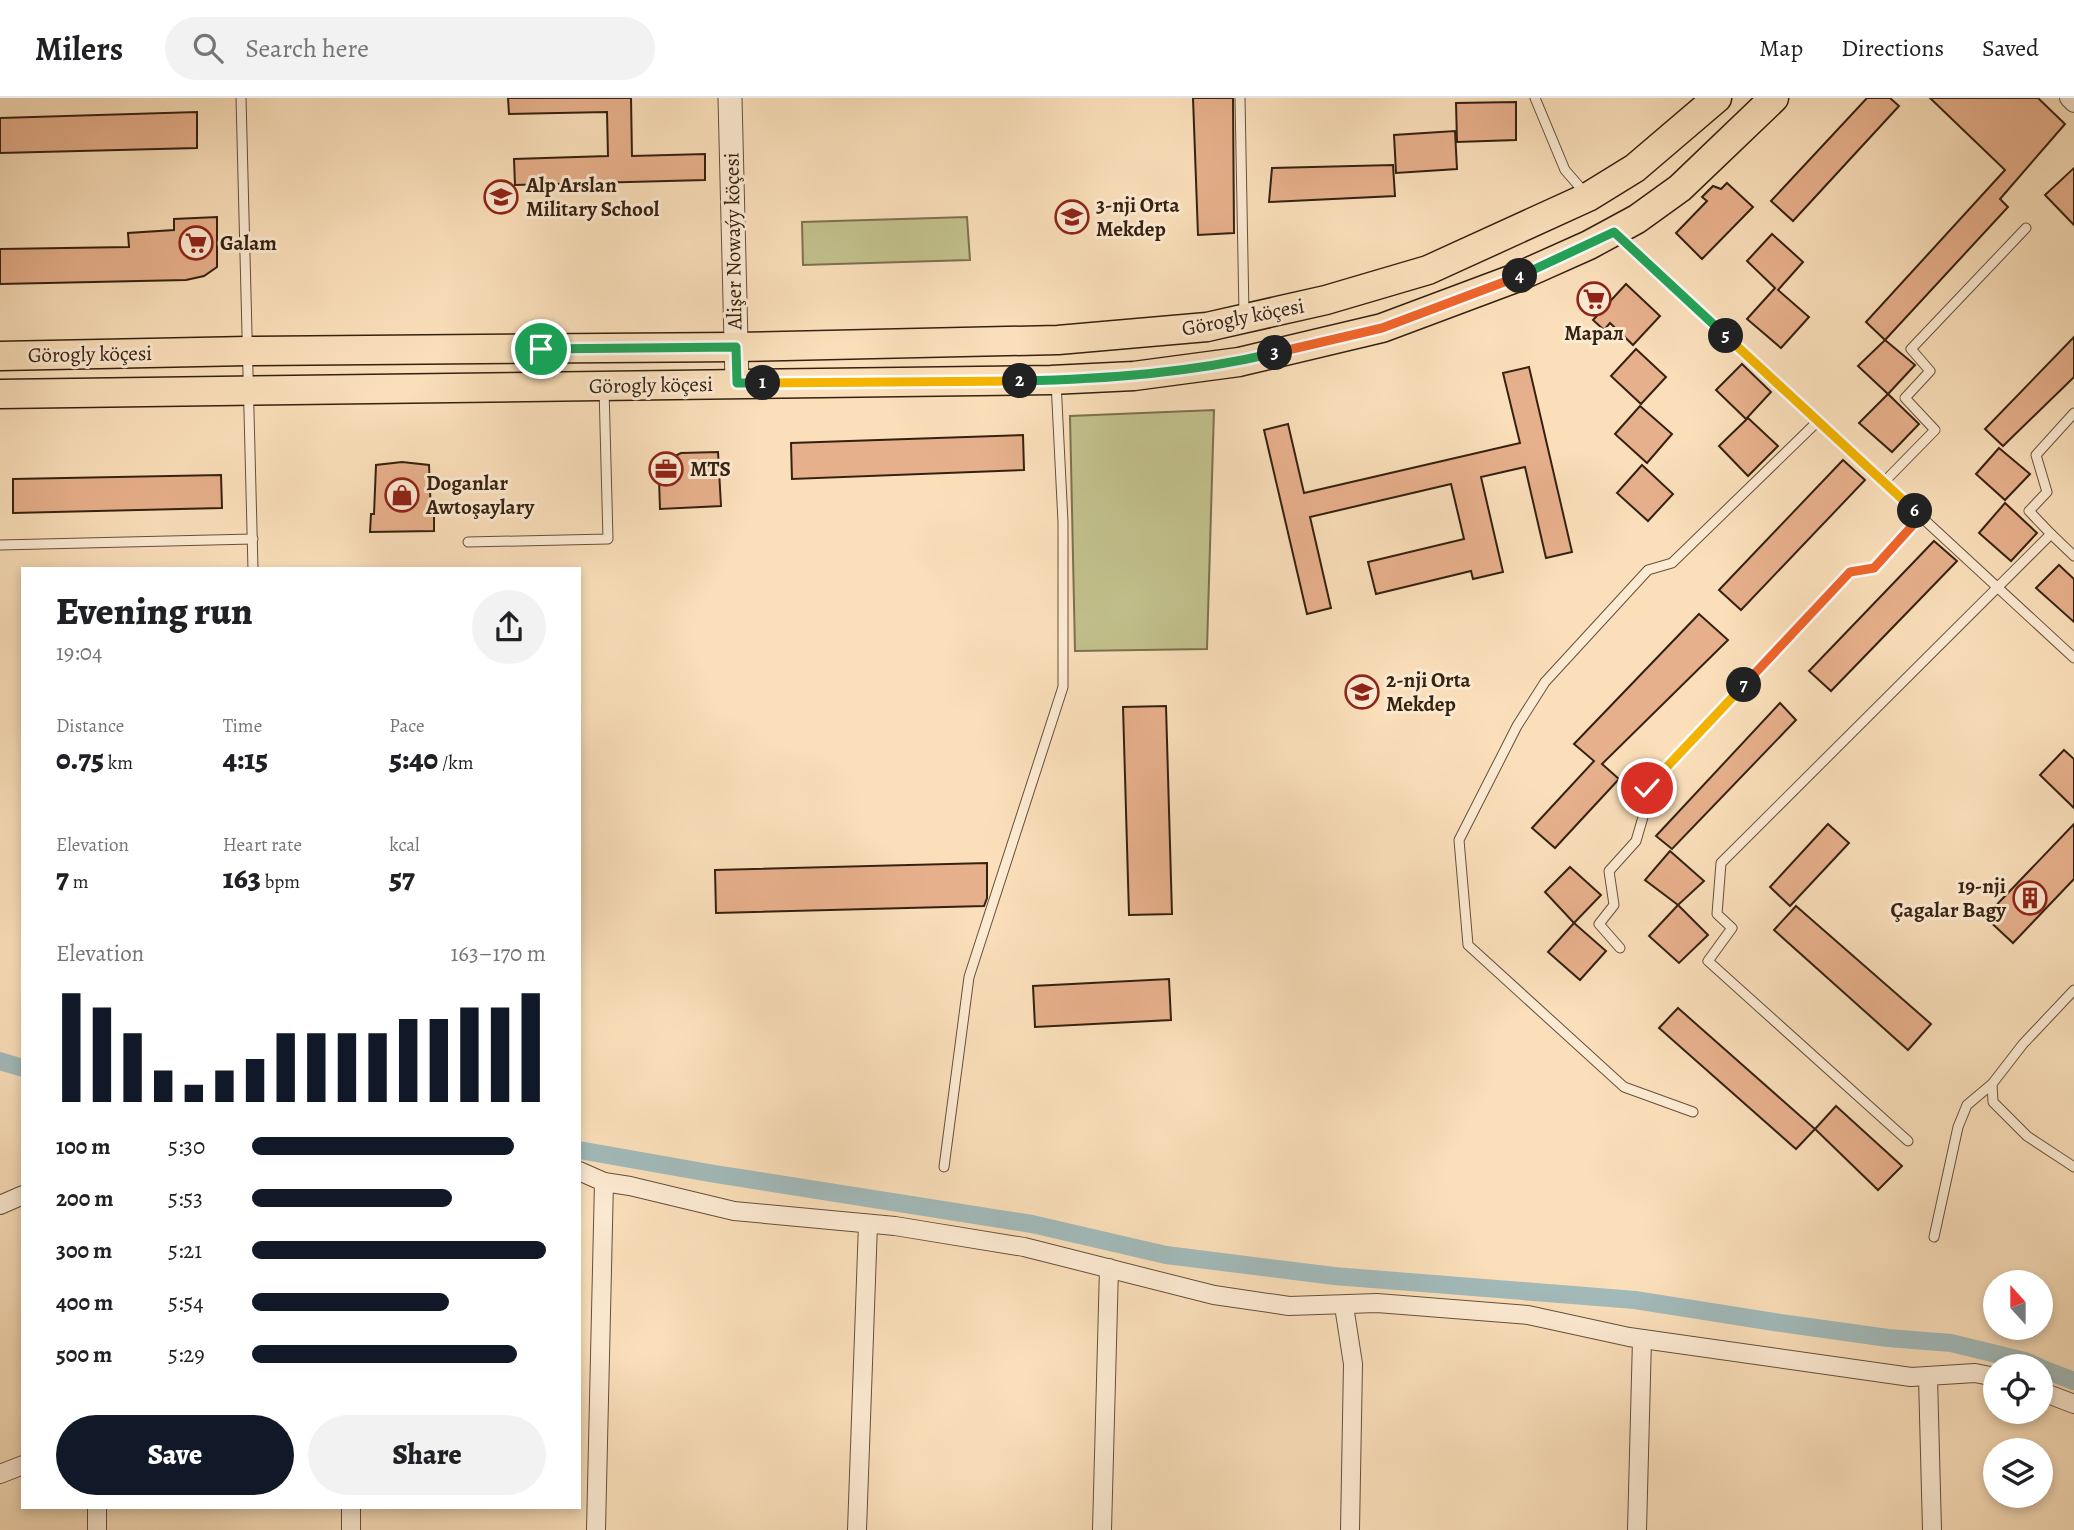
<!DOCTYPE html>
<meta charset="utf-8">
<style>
:root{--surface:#fff;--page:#f2f2f2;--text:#202124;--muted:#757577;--line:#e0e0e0;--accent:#111827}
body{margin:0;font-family:Alegreya,serif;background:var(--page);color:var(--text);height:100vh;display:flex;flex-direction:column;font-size:26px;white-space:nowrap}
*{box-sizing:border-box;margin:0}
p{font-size:23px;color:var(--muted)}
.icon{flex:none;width:38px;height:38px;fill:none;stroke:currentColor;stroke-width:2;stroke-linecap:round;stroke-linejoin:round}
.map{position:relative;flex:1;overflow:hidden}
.side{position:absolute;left:21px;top:469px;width:560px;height:942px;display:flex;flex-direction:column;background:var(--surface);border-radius:0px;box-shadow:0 4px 10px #0003}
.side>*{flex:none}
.needle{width:46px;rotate:339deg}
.buttons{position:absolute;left:1983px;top:1172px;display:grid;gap:14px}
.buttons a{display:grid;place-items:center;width:70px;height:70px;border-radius:50%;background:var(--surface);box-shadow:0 4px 10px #0003;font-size:35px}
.pin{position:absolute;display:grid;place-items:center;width:60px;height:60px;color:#fff;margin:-30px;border:4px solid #fff;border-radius:50%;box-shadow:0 2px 7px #0007}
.km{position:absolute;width:35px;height:35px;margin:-18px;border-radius:50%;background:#222;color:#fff;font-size:19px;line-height:35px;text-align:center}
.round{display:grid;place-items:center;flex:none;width:74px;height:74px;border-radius:37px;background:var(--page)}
.summary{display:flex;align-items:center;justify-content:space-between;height:119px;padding:0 35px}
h1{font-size:38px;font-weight:800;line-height:52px}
.stats{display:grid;grid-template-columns:repeat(3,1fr);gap:10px;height:119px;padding:7px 35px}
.stats div{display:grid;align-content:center}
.stats b{font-size:30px;font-weight:800}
.stats small{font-size:19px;font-weight:400}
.stats p{font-size:19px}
.chart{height:196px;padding:14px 35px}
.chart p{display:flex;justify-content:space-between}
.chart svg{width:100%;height:126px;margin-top:7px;stroke:var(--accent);stroke-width:6}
.primary-button{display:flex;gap:14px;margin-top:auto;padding:14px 35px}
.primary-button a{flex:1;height:80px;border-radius:42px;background:var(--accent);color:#fff;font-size:28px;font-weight:800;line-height:80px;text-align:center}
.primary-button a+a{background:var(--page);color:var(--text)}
ul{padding:0 35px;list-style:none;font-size:23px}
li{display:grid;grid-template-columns:112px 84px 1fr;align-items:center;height:52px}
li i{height:18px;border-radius:9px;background:var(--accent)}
header{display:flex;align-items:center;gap:42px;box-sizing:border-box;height:98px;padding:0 35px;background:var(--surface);border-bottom:2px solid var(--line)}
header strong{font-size:33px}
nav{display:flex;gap:38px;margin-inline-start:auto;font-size:24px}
.search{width:490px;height:63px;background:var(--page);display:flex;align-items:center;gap:18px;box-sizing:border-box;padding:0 24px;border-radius:38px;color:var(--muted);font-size:26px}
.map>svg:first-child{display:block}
.green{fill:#c2c18d;stroke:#7c714f;stroke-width:2}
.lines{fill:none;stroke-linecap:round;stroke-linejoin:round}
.canal{stroke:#a2baba;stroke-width:18}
.building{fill:#e7b08c;stroke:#352111;stroke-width:2}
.service-casing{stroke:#66503b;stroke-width:11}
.minor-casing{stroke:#66503b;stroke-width:20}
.tertiary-casing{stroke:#66503b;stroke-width:25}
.primary-casing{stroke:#352111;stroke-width:31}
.service{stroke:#fcead2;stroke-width:9}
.minor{stroke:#fcead2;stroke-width:18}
.tertiary{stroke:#fcead2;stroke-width:23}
.primary{stroke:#fadfba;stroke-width:28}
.split-1-casing{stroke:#fff;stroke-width:14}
.split-2-casing{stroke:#fff;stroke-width:14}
.split-3-casing{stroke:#fff;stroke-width:14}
.split-4-casing{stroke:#fff;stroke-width:14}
.split-5-casing{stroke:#fff;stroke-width:14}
.split-6-casing{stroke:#fff;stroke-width:14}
.split-7-casing{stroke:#fff;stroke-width:14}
.split-8-casing{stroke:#fff;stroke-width:14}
.split-1{stroke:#22a559;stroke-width:9}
.split-2{stroke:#f5b400;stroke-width:9}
.split-3{stroke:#22a559;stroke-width:9}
.split-4{stroke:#f0652b;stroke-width:9}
.split-5{stroke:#22a559;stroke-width:9}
.split-6{stroke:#f5b400;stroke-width:9}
.split-7{stroke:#f0652b;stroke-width:9}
.split-8{stroke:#f5b400;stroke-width:9}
.labels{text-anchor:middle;stroke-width:6;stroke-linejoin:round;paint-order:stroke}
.poi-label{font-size:21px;font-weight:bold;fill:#352111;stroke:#fcead2;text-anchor:start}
.street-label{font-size:21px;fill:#352111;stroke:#fcead2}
</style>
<header>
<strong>Milers</strong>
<div class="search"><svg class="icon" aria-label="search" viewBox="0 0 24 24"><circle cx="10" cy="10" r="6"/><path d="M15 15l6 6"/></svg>Search here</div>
<nav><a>Map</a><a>Directions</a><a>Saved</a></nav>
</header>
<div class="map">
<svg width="2074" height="1432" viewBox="0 0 2074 1432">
<rect width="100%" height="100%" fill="#fadfba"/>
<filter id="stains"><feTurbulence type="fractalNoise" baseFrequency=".00286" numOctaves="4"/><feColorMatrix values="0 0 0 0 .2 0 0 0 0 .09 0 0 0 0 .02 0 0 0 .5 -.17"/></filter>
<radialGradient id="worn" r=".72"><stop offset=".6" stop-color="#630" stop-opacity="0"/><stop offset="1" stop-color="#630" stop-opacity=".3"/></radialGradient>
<g class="green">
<polygon points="967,119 970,162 803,167 802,124"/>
<polygon points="1214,312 1207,551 1075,553 1070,318"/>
</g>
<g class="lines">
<g class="canal">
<polyline points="0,963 23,970"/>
<polyline points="579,1052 715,1076 1032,1126 1166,1157 1334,1178 1635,1202 1774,1224 1888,1240 1951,1245 2025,1263 2039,1269"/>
<polyline points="2040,1270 2074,1283"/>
</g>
</g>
<g class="building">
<polygon points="508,0 631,0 632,58 705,56 705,82 515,87 514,61 608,58 607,14 509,16"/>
<polygon points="1193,0 1233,0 1234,135 1198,137"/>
<polygon points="1867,0 1890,0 1899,8 1793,123 1771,103"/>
<polygon points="1930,0 2038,0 2065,26 2000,101 2008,109 1885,242 1866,224 2005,72"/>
<polygon points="1516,4 1516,42 1457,44 1456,5"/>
<polygon points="197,14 197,50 0,55 0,20"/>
<polygon points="1455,33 1457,71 1396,75 1394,37"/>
<polygon points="1393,67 1395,98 1269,104 1272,70"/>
<polygon points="2074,70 2074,127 2045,97"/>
<polygon points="1727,85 1753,109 1702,161 1676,135 1707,103 1702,99 1713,88 1721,91"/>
<polygon points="217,119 217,169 204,178 186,182 0,186 0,151 129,149 128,135 174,132 174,121"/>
<polygon points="1772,136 1803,164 1778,192 1809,219 1781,250 1747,221 1775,190 1747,163"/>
<polygon points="1626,186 1660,218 1633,247 1610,225 1604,232 1593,222"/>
<polygon points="2074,239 2074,279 2003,348 1985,331"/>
<polygon points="1885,242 1915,267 1888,296 1858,268"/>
<polygon points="1636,251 1666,279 1641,306 1611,278"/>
<polygon points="1742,266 1771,294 1746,321 1716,292"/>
<polygon points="1529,269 1572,454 1546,460 1525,369 1481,379 1503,474 1473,481 1471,473 1376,496 1368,464 1464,441 1451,386 1310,419 1331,510 1307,516 1264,332 1288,326 1304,395 1520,345 1503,275"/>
<polygon points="1888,296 1919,326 1892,354 1859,325"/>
<polygon points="1640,308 1672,336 1647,365 1615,336"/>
<polygon points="1748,320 1778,348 1748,378 1719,348"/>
<polygon points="1023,337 1024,372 792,381 791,345"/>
<polygon points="1999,350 2030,376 2005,402 1976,376"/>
<polygon points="718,354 721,408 660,411 659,381 665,363 681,355"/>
<polygon points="1843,362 1865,382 1741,512 1719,492"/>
<polygon points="402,364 429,367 431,417 434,417 434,433 370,434 371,416 374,416 376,367"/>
<polygon points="1642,367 1673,396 1648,423 1617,395"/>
<polygon points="221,377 222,410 13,415 13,381"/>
<polygon points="2005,405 2037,435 2011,463 1979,435"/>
<polygon points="1934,443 1957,463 1831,593 1809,573"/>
<polygon points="2059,467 2074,481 2074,524 2036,490"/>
<polygon points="1699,516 1728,542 1602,666 1619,681 1555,750 1532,730 1594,663 1574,646"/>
<polygon points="1780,605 1796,622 1672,751 1656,738"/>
<polygon points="1166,608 1172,816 1129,817 1123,609"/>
<polygon points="2064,652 2074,661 2074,710 2040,677"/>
<polygon points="1828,726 1849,745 1790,808 1770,789"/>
<polygon points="2074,726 2074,781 2013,845 1985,819"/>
<polygon points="1670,753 1704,783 1678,807 1645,782"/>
<polygon points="987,765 987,800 984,808 716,815 715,772"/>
<polygon points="1570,769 1601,797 1574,825 1545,794"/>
<polygon points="1678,807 1708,837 1679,865 1649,838"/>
<polygon points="1796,808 1931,926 1908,952 1774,832"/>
<polygon points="1574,825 1606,853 1580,882 1548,854"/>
<polygon points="1169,881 1171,922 1035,929 1033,888"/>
<polygon points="1678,910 1815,1031 1796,1051 1659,930"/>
<polygon points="1836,1008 1902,1068 1878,1092 1815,1031"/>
</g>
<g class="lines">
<defs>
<g id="service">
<polyline points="241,0 253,471"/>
<polyline points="1240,0 1244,216"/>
<polyline points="1535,0 1565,72 1585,95"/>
<polyline points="1617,138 2074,560"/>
<polyline points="1884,384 1935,332 1905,300 1930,273 1911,251 2026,130"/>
<polyline points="2051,436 2074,458"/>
<polyline points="468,444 608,441 604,290"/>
<polyline points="0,447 253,441"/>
<polyline points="1620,850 1599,826 1614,807 1609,773 1636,743 1643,719 1647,690 1850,474 1874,470 1921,418"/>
<polyline points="2074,892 2023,946 1992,986 1993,1004 2027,1038 2074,1069"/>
<polyline points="1693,1014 1624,989 1468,847 1459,742 1517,628 1545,584 1648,472 1672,465 1818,323"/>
<polyline points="1908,1043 1708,863 1732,830 1717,816 1721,765 2051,436 2029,413 2047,394 2036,357 2074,315"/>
<polyline points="944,1069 969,879 1063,589 1063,424 1056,284"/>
<polyline points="1934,1139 1958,1029 1967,1007 1992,986"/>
</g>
<g id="minor">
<polyline points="2069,0 2074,5"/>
<polyline points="579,1073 604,1084 630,1088 734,1113 895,1128 1024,1149 1214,1197 1289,1208 1377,1205 1528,1217 1629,1239 1911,1279 1975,1275 1995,1279"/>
<polyline points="0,1107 23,1097"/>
<polyline points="1344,1208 1353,1266 1350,1432"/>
<polyline points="1928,1279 1932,1432"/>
<polyline points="2040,1293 2074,1306"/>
<polyline points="0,1376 23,1367"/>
<polyline points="97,1432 97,1409"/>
<polyline points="351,1432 351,1409"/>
<polyline points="596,1432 604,1084"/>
<polyline points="857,1432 868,1126"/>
<polyline points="1102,1432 1109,1170"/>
<polyline points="1637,1432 1642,1241"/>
</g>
<polyline id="tertiary" points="730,0 737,285"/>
<g id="primary">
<polyline points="0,258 248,253 736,249 1058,242 1207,229 1326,202 1428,172 1588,99 1635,70 1717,0"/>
<polyline points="0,296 1051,282 1134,278 1239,264 1382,230 1513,181 1589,147 1637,121 1680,90 1774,0"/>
</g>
</defs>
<use href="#service" class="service-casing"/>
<use href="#minor" class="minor-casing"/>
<use href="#tertiary" class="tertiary-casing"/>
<use href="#primary" class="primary-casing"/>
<use href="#service" class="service"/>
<use href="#minor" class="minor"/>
<use href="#tertiary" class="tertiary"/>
<use href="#primary" class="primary"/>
</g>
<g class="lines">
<defs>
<polyline id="split-1" points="541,251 736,249 737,285 763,285"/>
<polyline id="split-2" points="763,285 1020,283"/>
<path id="split-3" d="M1020 283C1106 281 1191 275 1275 255"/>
<polyline id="split-4" points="1275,255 1382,230 1520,178"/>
<polyline id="split-5" points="1520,178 1614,134 1726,238"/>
<polyline id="split-6" points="1726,238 1915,413"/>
<polyline id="split-7" points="1744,587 1850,474 1874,470 1921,418 1915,413"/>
<polyline id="split-8" points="1647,690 1744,587"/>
</defs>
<use href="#split-1" class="split-1-casing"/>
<use href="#split-2" class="split-2-casing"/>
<use href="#split-3" class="split-3-casing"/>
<use href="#split-4" class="split-4-casing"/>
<use href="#split-5" class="split-5-casing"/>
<use href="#split-6" class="split-6-casing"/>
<use href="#split-7" class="split-7-casing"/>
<use href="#split-8" class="split-8-casing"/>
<use href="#split-1" class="split-1"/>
<use href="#split-2" class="split-2"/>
<use href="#split-3" class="split-3"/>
<use href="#split-4" class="split-4"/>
<use href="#split-5" class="split-5"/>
<use href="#split-6" class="split-6"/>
<use href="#split-7" class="split-7"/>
<use href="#split-8" class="split-8"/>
</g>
<defs>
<symbol id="school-ring" viewBox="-11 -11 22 22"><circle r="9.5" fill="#fcead2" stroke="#8f2418" stroke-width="1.5"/><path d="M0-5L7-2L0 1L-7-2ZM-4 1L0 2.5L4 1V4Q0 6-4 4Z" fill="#8f2418"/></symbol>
<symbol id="supermarket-ring" viewBox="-11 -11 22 22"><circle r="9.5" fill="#fcead2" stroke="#8f2418" stroke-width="1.5"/><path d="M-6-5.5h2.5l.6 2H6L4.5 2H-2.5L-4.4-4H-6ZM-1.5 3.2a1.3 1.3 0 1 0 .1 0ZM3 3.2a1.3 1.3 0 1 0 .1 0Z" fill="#8f2418"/></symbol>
<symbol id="office-ring" viewBox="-11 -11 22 22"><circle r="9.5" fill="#fcead2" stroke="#8f2418" stroke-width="1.5"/><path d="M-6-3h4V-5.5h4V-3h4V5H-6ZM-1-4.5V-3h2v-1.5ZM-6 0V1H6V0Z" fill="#8f2418"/></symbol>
<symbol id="shop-ring" viewBox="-11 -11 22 22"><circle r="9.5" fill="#fcead2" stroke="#8f2418" stroke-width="1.5"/><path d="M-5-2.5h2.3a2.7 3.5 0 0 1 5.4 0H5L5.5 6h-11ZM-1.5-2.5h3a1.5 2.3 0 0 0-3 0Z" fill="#8f2418"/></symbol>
<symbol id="building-ring" viewBox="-11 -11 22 22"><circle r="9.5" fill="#fcead2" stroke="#8f2418" stroke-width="1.5"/><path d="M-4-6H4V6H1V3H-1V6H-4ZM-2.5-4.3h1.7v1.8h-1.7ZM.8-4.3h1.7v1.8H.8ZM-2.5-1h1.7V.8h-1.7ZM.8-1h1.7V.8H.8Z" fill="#8f2418"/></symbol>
</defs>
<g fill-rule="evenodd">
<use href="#school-ring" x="482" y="80" width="38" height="38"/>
<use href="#school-ring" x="1053" y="100" width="38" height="38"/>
<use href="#supermarket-ring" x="177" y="126" width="38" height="38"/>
<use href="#supermarket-ring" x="1575" y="182" width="38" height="38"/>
<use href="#office-ring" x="647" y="352" width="38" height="38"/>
<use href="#shop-ring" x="383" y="378" width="38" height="38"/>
<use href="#school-ring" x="1343" y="575" width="38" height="38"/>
<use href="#building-ring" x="2011" y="781" width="38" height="38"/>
</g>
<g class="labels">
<g class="poi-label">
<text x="526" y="94">Alp Arslan<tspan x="526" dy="24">Military School</tspan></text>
<text x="1096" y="114">3-nji Orta<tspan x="1096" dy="24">Mekdep</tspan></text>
<text x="220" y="152">Galam</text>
<text x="1594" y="242" text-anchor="middle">Марал</text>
<text x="690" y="378">MTS</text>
<text x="426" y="392">Doganlar<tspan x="426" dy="24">Awtoşaylary</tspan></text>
<text x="1386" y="589">2-nji Orta<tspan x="1386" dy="24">Mekdep</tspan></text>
<text x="2006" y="795" text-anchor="end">19-nji<tspan x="2006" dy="24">Çagalar Bagy</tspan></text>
</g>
<g class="street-label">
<text transform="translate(733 143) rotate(-91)" y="7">Alişer Nowaýy köçesi</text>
<text transform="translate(1243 219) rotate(-11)" y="7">Görogly köçesi</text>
<text transform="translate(90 256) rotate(-1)" y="7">Görogly köçesi</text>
<text transform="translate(651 287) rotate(-1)" y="7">Görogly köçesi</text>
</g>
</g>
<rect width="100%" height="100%" filter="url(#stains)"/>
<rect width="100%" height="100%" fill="url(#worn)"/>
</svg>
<div class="buttons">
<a><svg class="needle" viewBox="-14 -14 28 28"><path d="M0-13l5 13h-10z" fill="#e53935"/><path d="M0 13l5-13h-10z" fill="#757577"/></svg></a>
<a><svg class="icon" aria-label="locate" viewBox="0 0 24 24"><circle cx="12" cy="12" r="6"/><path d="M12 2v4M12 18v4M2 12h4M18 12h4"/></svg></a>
<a><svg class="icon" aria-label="layers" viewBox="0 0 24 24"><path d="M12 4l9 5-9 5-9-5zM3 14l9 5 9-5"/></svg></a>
</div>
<div class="pin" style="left:541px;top:251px;background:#1e9e55"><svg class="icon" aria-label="arrive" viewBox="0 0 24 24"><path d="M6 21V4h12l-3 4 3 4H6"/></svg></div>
<div class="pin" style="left:1647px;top:690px;background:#d93025"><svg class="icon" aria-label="check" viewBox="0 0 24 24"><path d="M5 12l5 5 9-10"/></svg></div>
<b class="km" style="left:763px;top:285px">1</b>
<b class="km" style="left:1020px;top:283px">2</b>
<b class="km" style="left:1275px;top:255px">3</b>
<b class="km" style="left:1520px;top:178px">4</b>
<b class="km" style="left:1726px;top:238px">5</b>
<b class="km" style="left:1915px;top:413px">6</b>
<b class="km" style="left:1744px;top:587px">7</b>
<section class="side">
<div class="summary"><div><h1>Evening run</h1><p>19:04</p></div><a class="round"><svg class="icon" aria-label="share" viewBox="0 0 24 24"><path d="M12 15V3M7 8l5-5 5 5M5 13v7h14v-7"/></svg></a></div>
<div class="stats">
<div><p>Distance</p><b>0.75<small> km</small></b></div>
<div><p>Time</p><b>4:15</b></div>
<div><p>Pace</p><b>5:40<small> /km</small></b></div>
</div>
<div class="stats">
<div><p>Elevation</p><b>7<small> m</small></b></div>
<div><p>Heart rate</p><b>163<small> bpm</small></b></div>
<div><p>kcal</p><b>57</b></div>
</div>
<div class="chart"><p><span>Elevation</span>163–170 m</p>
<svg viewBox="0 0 160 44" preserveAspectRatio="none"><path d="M5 44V6M15 44V11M25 44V20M35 44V33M45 44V38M55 44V33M65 44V29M75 44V20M85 44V20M95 44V20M105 44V20M115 44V15M125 44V15M135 44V11M145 44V11M155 44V6"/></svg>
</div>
<ul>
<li><b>100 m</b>5:30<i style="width:89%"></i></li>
<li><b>200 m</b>5:53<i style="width:68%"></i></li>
<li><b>300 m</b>5:21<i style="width:100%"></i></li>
<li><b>400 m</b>5:54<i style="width:67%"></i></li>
<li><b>500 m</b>5:29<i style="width:90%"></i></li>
</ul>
<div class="primary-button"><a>Save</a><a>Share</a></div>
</section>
</div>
